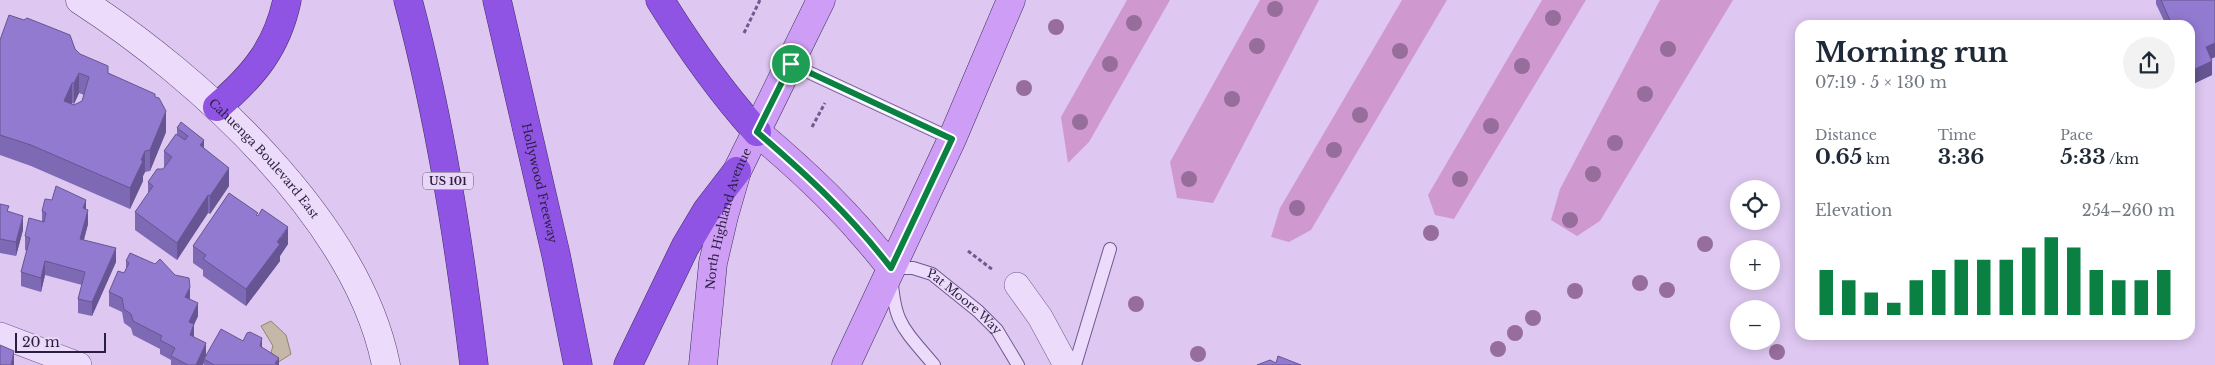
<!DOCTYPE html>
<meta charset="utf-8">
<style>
:root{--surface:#fff;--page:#f2f2f3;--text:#1f2937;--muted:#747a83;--accent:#0b8043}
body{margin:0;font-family:"Libre Baskerville",serif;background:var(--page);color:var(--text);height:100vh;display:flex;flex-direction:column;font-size:19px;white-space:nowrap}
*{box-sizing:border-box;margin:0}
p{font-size:16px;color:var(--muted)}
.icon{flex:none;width:28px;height:28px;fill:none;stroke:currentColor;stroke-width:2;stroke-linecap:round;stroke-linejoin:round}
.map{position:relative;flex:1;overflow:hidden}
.drawer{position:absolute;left:1795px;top:20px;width:400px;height:320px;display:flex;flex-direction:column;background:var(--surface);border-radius:15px;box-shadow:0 2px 12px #0003}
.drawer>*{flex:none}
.buttons{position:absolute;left:1730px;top:180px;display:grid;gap:10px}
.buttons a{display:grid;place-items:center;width:50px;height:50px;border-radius:50%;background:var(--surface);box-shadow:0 2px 12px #0003;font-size:25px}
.scale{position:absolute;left:15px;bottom:12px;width:91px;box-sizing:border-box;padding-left:5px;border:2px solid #2a1f3e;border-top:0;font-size:14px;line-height:18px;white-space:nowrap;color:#2a1f3e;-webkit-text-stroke:4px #ead7f8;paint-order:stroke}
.pin{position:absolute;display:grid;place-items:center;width:42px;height:42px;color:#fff;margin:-21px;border:2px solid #fff;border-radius:50%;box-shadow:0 1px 5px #0007}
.round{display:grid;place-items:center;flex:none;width:52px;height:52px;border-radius:26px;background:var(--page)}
.headline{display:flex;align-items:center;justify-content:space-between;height:85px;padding:0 20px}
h1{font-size:28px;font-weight:800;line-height:38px}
.stats{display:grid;grid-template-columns:repeat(3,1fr);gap:8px;height:85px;padding:5px 20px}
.stats div{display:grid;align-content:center}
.stats b{font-size:21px;font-weight:800}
.stats small{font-size:14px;font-weight:400}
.stats p{font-size:14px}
.chart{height:140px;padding:10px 20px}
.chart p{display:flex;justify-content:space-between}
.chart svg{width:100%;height:90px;margin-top:5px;stroke:var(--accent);stroke-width:6}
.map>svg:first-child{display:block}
.green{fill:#cf99d0}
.water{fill:#c5b8a8;stroke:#94856e}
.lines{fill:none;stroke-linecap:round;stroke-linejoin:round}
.lane-casing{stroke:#6f5a8e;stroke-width:14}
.street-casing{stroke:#6f5a8e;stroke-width:26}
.secondary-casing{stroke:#503d70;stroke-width:29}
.primary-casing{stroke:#3d2f5c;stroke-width:29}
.highway-casing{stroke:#3d2f5c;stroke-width:29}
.path{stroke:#6f5a8e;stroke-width:3;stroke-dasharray:4 2.5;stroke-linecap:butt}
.lane{stroke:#eddbfb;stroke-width:12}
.street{stroke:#eddbfb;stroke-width:25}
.secondary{stroke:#eddbfb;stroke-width:28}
.primary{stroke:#ce9df5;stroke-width:28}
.highway{stroke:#9054e4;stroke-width:28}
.tree{fill:#966d9b}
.wall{fill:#7e69b4;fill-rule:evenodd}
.shaded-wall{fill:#665592}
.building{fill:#927ad1;stroke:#665592;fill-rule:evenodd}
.route-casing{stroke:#fff;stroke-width:10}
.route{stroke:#0b8043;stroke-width:6}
.labels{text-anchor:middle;stroke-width:4;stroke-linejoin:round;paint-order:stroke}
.shield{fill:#ead7f8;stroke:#645676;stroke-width:1}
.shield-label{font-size:11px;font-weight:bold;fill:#2a1f3e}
.street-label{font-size:12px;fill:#2a1f3e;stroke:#ead7f8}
</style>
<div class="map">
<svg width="2215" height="365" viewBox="0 0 2215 365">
<rect width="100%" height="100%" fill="#dec7f1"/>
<g class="green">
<polygon points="1127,0 1170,0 1089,142 1068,163 1061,117"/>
<polygon points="1260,0 1319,0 1213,203 1177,198 1170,162"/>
<polygon points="1402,0 1447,0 1311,230 1289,242 1271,237 1280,208"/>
<polygon points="1542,0 1586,0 1454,219 1435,215 1428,195"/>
<polygon points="1660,0 1733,0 1600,221 1577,236 1551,220 1560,189"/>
</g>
<polygon class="water" points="271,321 286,335 291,354 277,363 271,352 273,346 261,326"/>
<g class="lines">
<defs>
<g id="lane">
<polyline points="791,64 952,139"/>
<path id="s1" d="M934 365C901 326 893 322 891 268H913L932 274 978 311 997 330 1018 365"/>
<polyline points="1075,365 1110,249"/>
</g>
<g id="street">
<polyline points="1017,285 1040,317 1066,365"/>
<polyline points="0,335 79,365"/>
</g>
<g id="secondary">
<path id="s2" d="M80 0C199 77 357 220 386 365"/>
</g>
<g id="primary">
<path d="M757 132C808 175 850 215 891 268"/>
<path id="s3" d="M703 365 713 263 724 216 737 171 821 0"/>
<polyline points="846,365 952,139 1011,0"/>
</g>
<g id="highway">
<path d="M408 0C440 120 459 242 474 365"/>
<path id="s4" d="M497 0 556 255 578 365"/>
<path d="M660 0C689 47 720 91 757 132"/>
<path d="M217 107C253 76 277 48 287 0"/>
<polyline points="628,365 685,247 707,210 737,171"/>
</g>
</defs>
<use href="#lane" class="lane-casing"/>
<use href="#street" class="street-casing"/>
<use href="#secondary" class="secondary-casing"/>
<use href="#primary" class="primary-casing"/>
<use href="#highway" class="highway-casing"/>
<g class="path">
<polyline points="744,33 760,0"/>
<polyline points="812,127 825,103"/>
<polyline points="968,251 993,270"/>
</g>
<use href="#lane" class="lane"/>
<use href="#street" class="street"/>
<use href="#secondary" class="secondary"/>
<use href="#primary" class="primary"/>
<use href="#highway" class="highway"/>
</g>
<g class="tree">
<circle cx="1275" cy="9" r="8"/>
<circle cx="1553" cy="18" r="8"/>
<circle cx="1134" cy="23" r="8"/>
<circle cx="1056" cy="27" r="8"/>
<circle cx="1257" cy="46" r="8"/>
<circle cx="1668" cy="49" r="8"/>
<circle cx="1400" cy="51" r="8"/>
<circle cx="1110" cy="64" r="8"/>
<circle cx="1522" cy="66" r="8"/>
<circle cx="1024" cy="88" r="8"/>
<circle cx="1645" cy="94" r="8"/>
<circle cx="1232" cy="99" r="8"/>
<circle cx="1360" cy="115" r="8"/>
<circle cx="1080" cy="122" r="8"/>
<circle cx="1491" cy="126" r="8"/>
<circle cx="1615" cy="143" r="8"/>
<circle cx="1334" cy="150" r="8"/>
<circle cx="1593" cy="174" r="8"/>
<circle cx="1189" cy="179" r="8"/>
<circle cx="1460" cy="179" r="8"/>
<circle cx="1297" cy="208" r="8"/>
<circle cx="1570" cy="220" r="8"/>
<circle cx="1431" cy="233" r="8"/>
<circle cx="1705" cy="244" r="8"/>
<circle cx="1640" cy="283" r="8"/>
<circle cx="1667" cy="290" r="8"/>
<circle cx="1575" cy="291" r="8"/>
<circle cx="1136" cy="304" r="8"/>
<circle cx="1533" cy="318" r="8"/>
<circle cx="1515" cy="333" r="8"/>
<circle cx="1498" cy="349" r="8"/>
<circle cx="1777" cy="352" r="8"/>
<circle cx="1198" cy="354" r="8"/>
</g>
<g class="wall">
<polygon points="2156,0 2215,0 2215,57 2211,59 2212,75 2193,84 2190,77 2190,25 2166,25 2156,4"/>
<path d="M0 40 75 49 80 54 108 73 155 97 166 132 150 171 145 172 143 176V181L130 209 31 166 0 155ZM79 93 84 95 82 101 74 105 71 104 72 103 74 104Z"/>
<polygon points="181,122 204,148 229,186 210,214 208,213 177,260 135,230 135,212 148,195 148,182 164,168 164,151 177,135 177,128"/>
<polygon points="0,204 9,212 23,230 16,256 0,253"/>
<polygon points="86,209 88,224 84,240 116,262 92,316 78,313 78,299 82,285 45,275 41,292 21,286 21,272 27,251 25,250 25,236 42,222 42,211"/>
<polygon points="258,216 288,244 280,256 280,261 246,306 203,276 203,270 193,263 193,246"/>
<polygon points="126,261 190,299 198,316 194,324 194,337 206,355 243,341 262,347 279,365 204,365 204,362 203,365 171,365 171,360 160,354 160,349 133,335 131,328 124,323 122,312 109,306 109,292 124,273 126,269"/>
</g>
<g class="shaded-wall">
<polygon points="2215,43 2215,57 2206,61 2206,47"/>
<polygon points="2212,61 2212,75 2193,84 2193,70"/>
<polygon points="79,73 79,93 74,104 74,83"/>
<polygon points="72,83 72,103 64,122 64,101"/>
<polygon points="166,111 166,132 150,171 150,150"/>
<polygon points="204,140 204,157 200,145"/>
<polygon points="145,151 145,172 143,176 143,181 130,209 130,188"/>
<polygon points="229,168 229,186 210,214 210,196"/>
<polygon points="208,195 208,213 177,260 177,243"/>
<polygon points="86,200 86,214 83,208"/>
<polygon points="88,210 88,224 80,253 80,239"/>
<polygon points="23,216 23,230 16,256 16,242"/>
<polygon points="288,227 288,244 280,256 280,261 246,306 246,289"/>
<polygon points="116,248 116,262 92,316 92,302"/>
<polygon points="45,261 45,275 41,292 41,278"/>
<polygon points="190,287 190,301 185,297"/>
<polygon points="198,303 198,316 189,336 189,322"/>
<polygon points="194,324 194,338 190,335"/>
<polygon points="262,338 262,352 260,346"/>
<polygon points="206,343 206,357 204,359 204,362 203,365 196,365"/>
<polygon points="14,351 14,365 11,365"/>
<polygon points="279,358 279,365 275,365 275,363"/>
</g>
<g class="building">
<polygon points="2161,0 2215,0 2215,43 2206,47 2212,61 2193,70 2190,64 2190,25 2172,25"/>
<path d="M9 15 24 20 27 18 70 35 75 49 80 54 108 66V73L155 94V97L159 98 166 111 150 150 145 151 141 160 143 161 130 188 31 145 0 135V40ZM79 73 89 77 82 101 74 105 64 101 72 83H74Z"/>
<polygon points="181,122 204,140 200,145 229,168 210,196 208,195 177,243 135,212 153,186 148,182 157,169 163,169 172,157 164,151 176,134 185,140 188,136 177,128"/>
<polygon points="56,186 86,200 83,208 88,210 80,239 116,248 92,302 78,299 85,272 45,261 41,278 21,272 30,238 25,236 29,218 44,222 46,213 42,211 45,199 52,200"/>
<polygon points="229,193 258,213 256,215 258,216 262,209 288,227 277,242 280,244 246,289 203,259 206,255 193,246"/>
<polygon points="0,204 9,206 7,211 23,216 16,242 0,239"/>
<polygon points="130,253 155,264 160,259 175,275 189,278 190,287 185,297 198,303 189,322 194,324 190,335 206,343 196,365 188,365 171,356 175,348 160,340 162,336 133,321 131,314 124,309 122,298 109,292 118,271 124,273 129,263 126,261"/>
<polygon points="221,329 243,341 247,333 250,332 262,338 260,346 279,358 275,363 278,365 214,365 204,359"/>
<polygon points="0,345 14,351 11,365 0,365"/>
<polygon points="1278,356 1301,365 1257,365 1270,360 1276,363"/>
</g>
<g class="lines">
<defs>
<path id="route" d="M791 64 952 139 891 268C851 216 807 175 757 132Z"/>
</defs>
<use href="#route" class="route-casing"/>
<use href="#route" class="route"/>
</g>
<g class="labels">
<rect class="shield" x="423" y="172.5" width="50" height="17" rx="4"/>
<g class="shield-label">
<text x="448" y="185">US 101</text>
</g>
<g class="street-label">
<text dy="4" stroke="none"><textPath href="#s2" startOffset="244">Cahuenga Boulevard East</textPath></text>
<text dy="4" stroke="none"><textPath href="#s4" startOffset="188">Hollywood Freeway</textPath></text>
<text dy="4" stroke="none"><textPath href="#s3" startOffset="149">North Highland Avenue</textPath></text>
<text dy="4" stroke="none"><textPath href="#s1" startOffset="194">Pat Moore Way</textPath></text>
</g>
</g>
</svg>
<div class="buttons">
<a><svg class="icon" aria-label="locate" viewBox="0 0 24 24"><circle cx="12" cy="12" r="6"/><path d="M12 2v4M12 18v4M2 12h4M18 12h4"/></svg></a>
<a>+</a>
<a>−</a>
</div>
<div class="scale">20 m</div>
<div class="pin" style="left:791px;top:64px;background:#1e9e55"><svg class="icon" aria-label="arrive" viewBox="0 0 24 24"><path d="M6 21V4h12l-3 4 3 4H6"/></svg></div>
<section class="drawer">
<div class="headline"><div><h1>Morning run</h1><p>07:19 · 5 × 130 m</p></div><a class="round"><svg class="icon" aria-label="share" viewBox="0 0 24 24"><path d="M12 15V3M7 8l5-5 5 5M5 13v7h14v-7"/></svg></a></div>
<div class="stats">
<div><p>Distance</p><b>0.65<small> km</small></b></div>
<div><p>Time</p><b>3:36</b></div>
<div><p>Pace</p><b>5:33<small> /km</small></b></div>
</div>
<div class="chart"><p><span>Elevation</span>254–260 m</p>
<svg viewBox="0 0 160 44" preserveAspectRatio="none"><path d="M5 44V22M15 44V27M25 44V33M35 44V38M45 44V27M55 44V22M65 44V17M75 44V17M85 44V17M95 44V11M105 44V6M115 44V11M125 44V22M135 44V27M145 44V27M155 44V22"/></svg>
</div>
</section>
</div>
